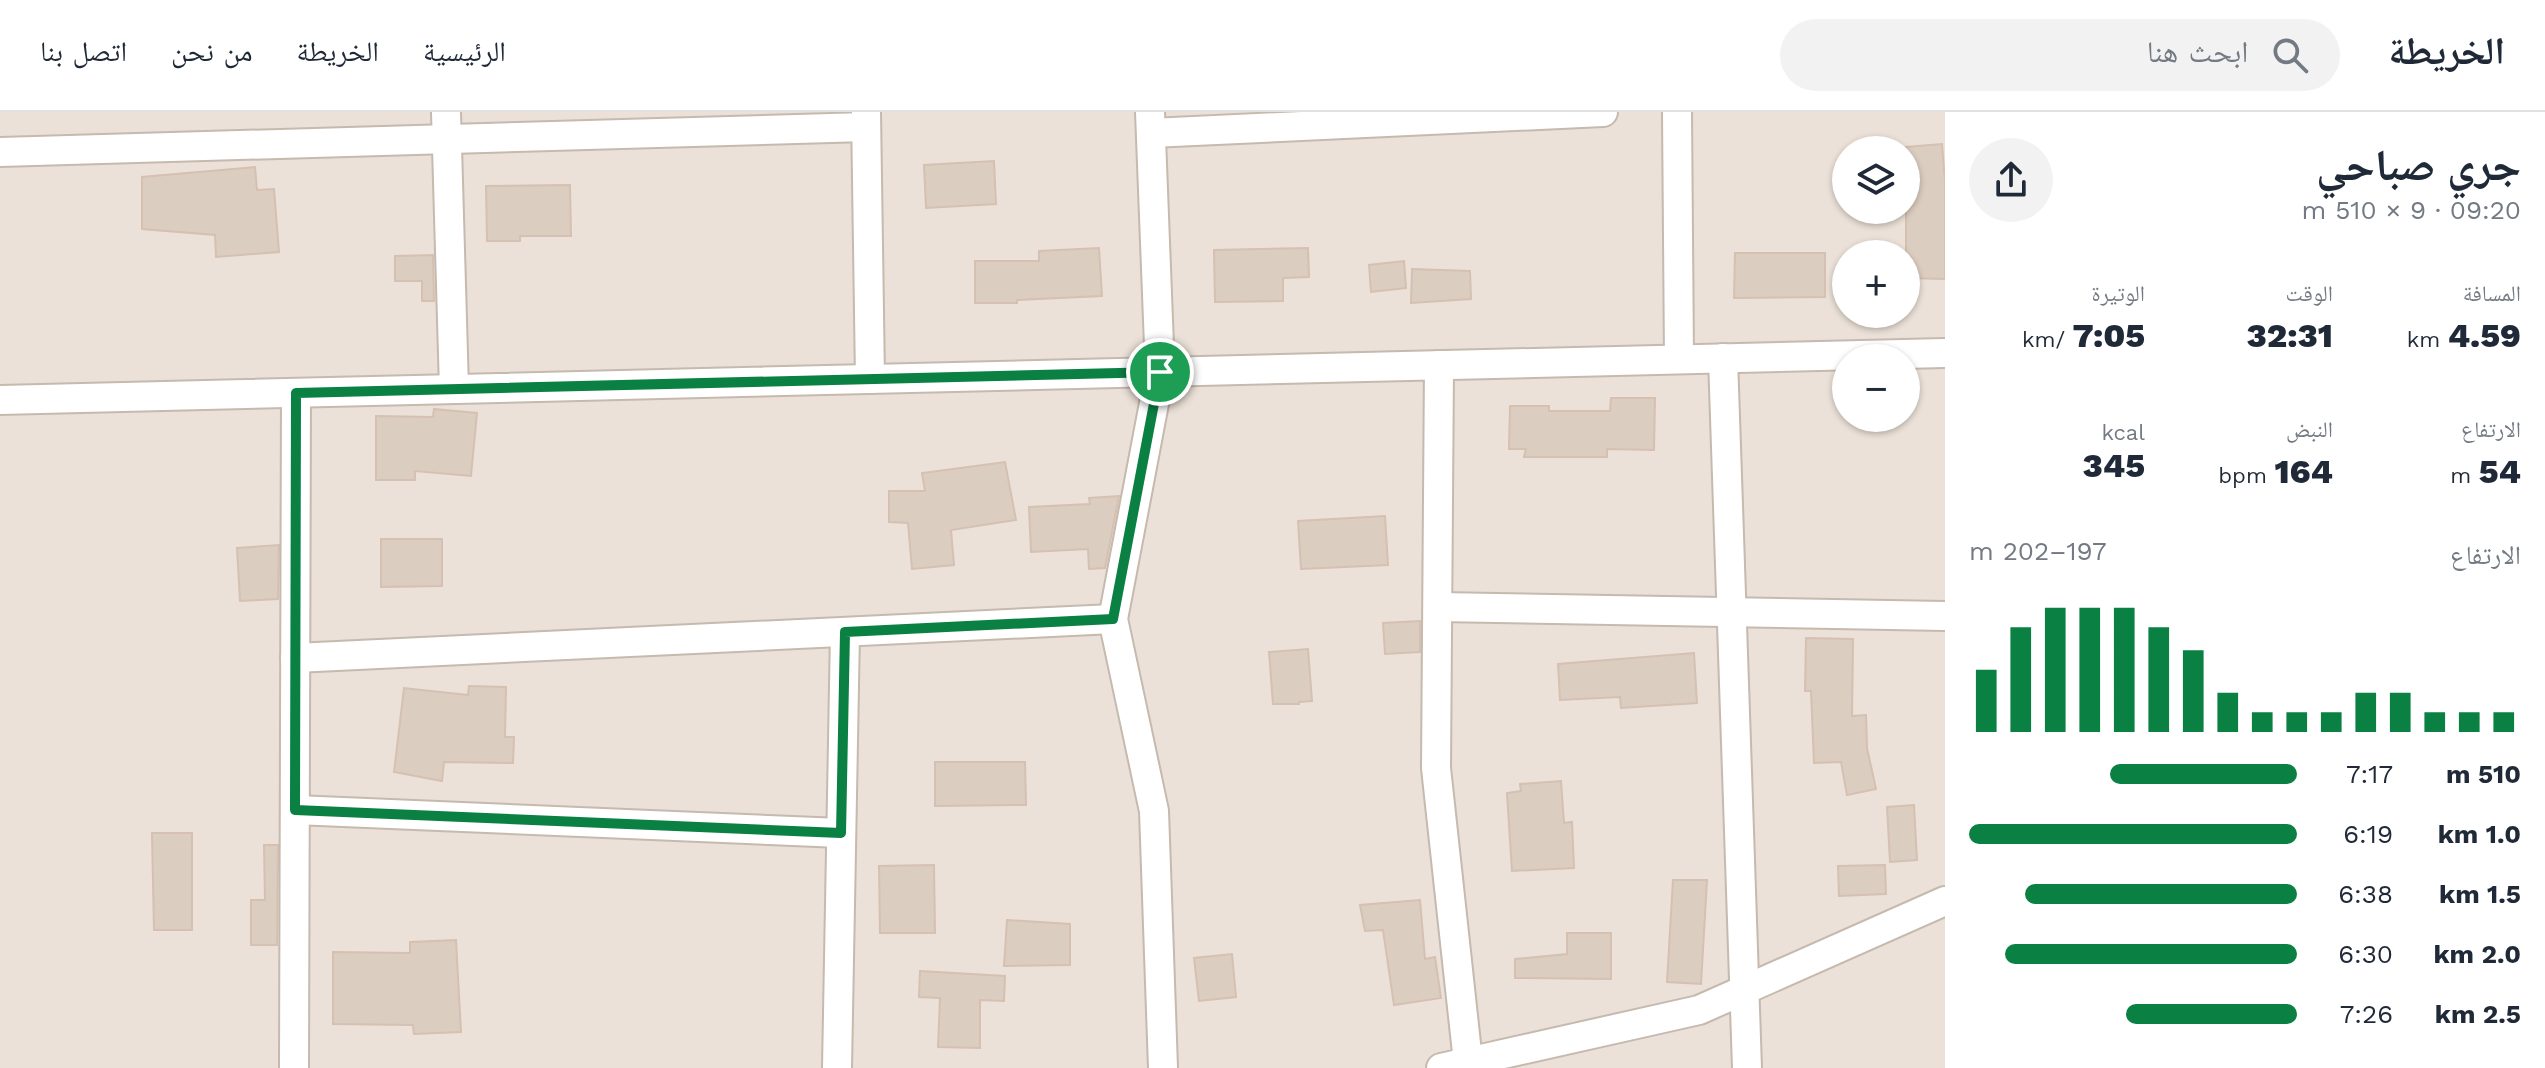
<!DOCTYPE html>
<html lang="ar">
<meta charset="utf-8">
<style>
:root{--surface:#fff;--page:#f2f2f3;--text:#1f2937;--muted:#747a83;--line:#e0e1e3;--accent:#0b8043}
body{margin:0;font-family:"Work Sans","Noto Naskh Arabic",sans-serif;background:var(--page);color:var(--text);direction:rtl;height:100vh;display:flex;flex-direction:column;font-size:30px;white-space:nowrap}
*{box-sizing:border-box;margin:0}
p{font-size:26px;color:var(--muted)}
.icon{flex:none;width:44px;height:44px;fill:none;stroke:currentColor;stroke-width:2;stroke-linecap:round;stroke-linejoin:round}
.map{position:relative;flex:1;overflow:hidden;direction:ltr}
.sheet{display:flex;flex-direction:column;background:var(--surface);width:600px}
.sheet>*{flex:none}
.buttons{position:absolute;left:1832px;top:24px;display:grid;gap:16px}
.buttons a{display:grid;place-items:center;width:88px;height:88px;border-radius:50%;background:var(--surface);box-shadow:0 2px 6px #0004;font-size:40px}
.pin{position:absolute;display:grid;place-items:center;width:68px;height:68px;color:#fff;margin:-34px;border:4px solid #fff;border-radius:50%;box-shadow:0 2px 8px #0007}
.round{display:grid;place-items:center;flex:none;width:84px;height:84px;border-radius:42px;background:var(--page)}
.summary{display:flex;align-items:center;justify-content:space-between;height:136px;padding:0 24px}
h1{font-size:44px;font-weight:800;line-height:60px}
.stats{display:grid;grid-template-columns:repeat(3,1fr);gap:12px;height:136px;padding:8px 24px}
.stats div{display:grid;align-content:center}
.stats b{font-size:34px;font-weight:800}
.stats small{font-size:22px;font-weight:400}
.stats p{font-size:22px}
.chart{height:224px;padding:16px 24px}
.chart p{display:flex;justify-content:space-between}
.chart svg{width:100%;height:144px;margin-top:8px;stroke:var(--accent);stroke-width:6}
ul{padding:0 24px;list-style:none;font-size:26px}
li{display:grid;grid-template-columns:128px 96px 1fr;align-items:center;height:60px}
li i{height:20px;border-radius:10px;background:var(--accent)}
header{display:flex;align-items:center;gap:48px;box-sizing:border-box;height:112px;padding:0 40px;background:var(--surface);border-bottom:2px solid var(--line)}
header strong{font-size:38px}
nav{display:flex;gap:44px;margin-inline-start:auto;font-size:28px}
.search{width:560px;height:72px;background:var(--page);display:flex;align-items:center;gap:20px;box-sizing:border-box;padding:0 28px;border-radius:44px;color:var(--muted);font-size:30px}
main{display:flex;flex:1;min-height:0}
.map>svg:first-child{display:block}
.residential{fill:#ebe1d8;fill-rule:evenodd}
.building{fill:#dccdc1;stroke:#d5c0b1;stroke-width:2}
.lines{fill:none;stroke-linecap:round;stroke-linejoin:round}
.street-casing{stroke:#c6b9ae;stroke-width:32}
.street{stroke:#fff;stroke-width:28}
.route-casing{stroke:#fff;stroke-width:16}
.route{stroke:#0b8043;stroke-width:10}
</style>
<header>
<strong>الخريطة</strong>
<div class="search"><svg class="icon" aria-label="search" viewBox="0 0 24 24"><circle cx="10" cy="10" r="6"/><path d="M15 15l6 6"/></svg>ابحث هنا</div>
<nav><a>الرئيسية</a><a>الخريطة</a><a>من نحن</a><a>اتصل بنا</a></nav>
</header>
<main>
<section class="sheet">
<div class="summary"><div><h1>جري صباحي</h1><p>09:20 · 9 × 510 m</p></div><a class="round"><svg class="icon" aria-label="share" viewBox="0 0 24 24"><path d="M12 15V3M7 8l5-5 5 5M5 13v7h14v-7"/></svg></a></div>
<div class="stats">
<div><p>المسافة</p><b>4.59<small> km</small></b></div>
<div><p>الوقت</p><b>32:31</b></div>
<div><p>الوتيرة</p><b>7:05<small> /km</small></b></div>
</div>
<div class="stats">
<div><p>الارتفاع</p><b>54<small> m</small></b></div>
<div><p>النبض</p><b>164<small> bpm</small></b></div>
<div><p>kcal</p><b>345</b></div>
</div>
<div class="chart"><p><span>الارتفاع</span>197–202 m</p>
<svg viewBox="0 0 160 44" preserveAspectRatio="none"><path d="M5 44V25M15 44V12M25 44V6M35 44V6M45 44V6M55 44V12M65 44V19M75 44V32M85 44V38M95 44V38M105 44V38M115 44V32M125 44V32M135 44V38M145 44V38M155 44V38"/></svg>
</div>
<ul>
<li><b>510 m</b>7:17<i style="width:57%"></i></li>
<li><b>1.0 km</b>6:19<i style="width:100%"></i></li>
<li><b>1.5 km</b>6:38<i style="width:83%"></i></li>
<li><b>2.0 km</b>6:30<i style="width:89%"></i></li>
<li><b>2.5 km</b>7:26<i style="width:52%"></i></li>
</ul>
</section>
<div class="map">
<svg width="1945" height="956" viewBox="0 0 1945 956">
<rect width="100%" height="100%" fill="#f6f0ea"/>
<path class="residential" d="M0 0H1945V956H0ZM1846 38H1906V98H1846ZM1846 142H1906V202H1846ZM1846 246H1906V306H1846Z"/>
<g class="building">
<polygon points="1942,32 1945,69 1945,167 1906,166 1906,35"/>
<polygon points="994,49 996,92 926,96 924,53"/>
<polygon points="255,55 257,78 274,77 279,140 216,145 215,123 142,117 142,65"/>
<polygon points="570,73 571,124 520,124 520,129 487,129 486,74"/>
<polygon points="1099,136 1102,184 1017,188 1017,191 975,191 975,149 1039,149 1039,139"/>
<polygon points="1308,136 1309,165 1283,166 1283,189 1215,190 1214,138"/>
<polygon points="1735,141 1825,141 1825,185 1734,186"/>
<polygon points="433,143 434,189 422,189 422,169 395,169 395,144"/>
<polygon points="1404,149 1406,176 1371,180 1369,153"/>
<polygon points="1412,157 1470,159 1471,187 1411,191"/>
<polygon points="1611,286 1655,286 1654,338 1607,337 1607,345 1524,345 1526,337 1509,337 1510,294 1549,294 1549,299 1610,299"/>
<polygon points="434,297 477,301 471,364 415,359 415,368 376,368 376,304 433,305"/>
<polygon points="1005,350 1016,408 951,418 954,453 912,457 908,411 889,410 889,379 925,379 922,361"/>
<polygon points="1119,384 1105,456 1089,457 1088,437 1031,440 1029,395 1090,392 1089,386"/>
<polygon points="1385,404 1388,453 1301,457 1298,409"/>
<polygon points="381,427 442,427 442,474 381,475"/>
<polygon points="279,433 278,487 240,489 237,436"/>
<polygon points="1420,509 1420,540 1385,542 1383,511"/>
<polygon points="1806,526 1853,527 1852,604 1866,603 1867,636 1876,677 1847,683 1841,650 1814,651 1811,579 1805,579"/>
<polygon points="1308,537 1312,589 1299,590 1299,592 1273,592 1269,540"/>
<polygon points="1694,541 1697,591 1621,596 1620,585 1560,588 1558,552"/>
<polygon points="469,574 506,575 505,625 514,625 513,651 444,650 442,669 394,660 404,576 468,583"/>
<polygon points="935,650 1025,650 1026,693 935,694"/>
<polygon points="1561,669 1564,711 1572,710 1574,756 1512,759 1507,681 1521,679 1520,672"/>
<polygon points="1914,693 1917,748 1890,750 1887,695"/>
<polygon points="152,721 192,721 192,818 154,818"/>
<polygon points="264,733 278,733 277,833 251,833 251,788 265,788"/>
<polygon points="934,753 935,821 880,821 879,754"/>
<polygon points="1885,753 1886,782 1839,784 1838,754"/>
<polygon points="1673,768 1707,768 1701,872 1667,870"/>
<polygon points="1420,788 1425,847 1435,845 1441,886 1394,893 1383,818 1365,819 1360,793"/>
<polygon points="1007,808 1070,812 1070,853 1004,854"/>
<polygon points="1567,821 1611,821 1611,867 1515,866 1515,847 1567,842"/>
<polygon points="456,828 461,920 414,922 413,913 333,912 333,840 410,841 410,830"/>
<polygon points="1232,842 1236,885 1199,889 1194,846"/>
<polygon points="920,859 1005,864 1004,889 980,888 980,936 938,935 940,886 919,885"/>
</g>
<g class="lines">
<defs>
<g id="street">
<polyline points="446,0 454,277"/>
<polyline points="866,0 870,267"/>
<polyline points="1150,0 1160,260 1113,507 1154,699 1163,956"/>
<polyline points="1677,0 1679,247"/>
<polyline points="1151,21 1603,0"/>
<polyline points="0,40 866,15"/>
<polyline points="1723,246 1747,956"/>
<polyline points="1439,253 1436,656 1468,950"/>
<polyline points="0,288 1945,241"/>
<polyline points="1438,495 1945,504"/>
<polyline points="295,546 1113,507"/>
<polyline points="295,698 841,721"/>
<polyline points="294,956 296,281"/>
<polyline points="837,956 845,520"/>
<polyline points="1441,956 1699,898 1945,789"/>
</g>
</defs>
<use href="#street" class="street-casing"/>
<use href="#street" class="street"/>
</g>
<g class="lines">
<defs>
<polygon id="route" points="1160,260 1113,507 845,520 841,721 295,698 296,281"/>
</defs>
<use href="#route" class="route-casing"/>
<use href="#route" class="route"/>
</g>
</svg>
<div class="buttons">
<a><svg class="icon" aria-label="layers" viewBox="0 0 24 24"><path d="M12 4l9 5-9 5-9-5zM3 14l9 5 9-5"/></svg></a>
<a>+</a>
<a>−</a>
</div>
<div class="pin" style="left:1160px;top:260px;background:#1e9e55"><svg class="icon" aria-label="arrive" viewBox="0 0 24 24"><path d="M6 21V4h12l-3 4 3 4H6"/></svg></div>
</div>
</main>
